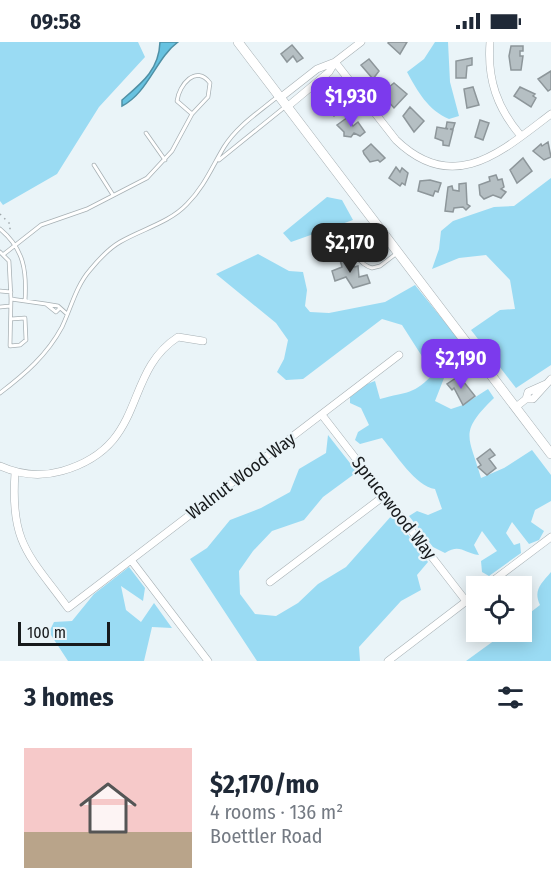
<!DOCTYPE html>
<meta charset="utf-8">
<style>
body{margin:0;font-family:"Fira Sans Condensed",sans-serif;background:#f6f6f7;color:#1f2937;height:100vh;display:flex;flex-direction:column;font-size:22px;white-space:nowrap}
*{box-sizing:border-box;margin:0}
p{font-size:20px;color:#747a83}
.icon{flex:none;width:33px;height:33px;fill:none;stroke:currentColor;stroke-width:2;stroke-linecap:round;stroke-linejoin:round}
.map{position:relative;height:619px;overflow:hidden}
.panel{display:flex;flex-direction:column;background:#fff;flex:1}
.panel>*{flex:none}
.buttons{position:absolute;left:466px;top:534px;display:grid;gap:12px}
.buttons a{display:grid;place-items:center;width:66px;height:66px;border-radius:0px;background:#fff;box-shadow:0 3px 15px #0003;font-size:30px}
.scale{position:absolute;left:18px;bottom:15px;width:92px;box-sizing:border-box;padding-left:6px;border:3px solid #171a1c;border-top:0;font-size:16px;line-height:21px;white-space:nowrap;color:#171a1c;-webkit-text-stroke:4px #eaf4f8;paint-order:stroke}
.price{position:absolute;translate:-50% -51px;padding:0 14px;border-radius:12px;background:#7c3aed;color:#fff;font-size:20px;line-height:39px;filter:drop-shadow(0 2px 3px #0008)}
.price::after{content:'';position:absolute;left:50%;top:36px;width:18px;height:14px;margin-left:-9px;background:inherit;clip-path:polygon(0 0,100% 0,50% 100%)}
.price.selected{background:#222;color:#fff}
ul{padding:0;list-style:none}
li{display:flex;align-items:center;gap:18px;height:150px;padding:0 24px}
li span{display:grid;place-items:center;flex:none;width:168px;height:120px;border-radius:0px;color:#555}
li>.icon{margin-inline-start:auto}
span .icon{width:72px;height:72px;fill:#fffc;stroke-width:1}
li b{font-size:26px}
h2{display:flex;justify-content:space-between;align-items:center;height:72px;padding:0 24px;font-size:26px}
.status{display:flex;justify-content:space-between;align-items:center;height:42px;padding:0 30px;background:#fff;direction:ltr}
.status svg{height:16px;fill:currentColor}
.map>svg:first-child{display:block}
</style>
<div class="status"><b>09:58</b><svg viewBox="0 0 49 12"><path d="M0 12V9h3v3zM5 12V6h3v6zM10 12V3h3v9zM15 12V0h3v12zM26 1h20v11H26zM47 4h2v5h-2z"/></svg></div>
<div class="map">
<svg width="551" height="619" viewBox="0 0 551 619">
<rect width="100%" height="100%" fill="#eaf4f8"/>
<path fill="#9adbf3" d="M0,0H138L145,15L99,65L57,132L3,163L0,159Z
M435,0H448L450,40L459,74L449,77C428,68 418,50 407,30L424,17Z
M551,136V323L516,346L471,288L500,268L515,267L510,238L486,213L459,216L432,227L439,207L441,189L453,179L494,165L514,164Z
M327,155L342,158L353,178L291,200L283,191Z
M258,212L289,229L303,230L307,248L305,264L310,270L329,271L385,260L415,243L477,320L452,335L446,331L435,359L451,367L463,363L488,347L494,356C458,391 469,394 481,436L504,426L532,408L551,433V459L535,468L531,480L544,489L539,498L529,502L512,480L506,491L514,503L520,501L521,511L489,534L482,530L481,519L497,509L482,489L474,503L479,513C464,511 460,501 445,511L433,505L409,474L417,469L428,473L442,467L435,447C416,445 395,411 382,396L360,402L355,398L358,390L369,383L361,366L350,361V355L367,342L375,339L380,357C408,349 413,354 435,330H444L425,319L402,283L382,277L303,337L286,338L277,330L284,317L288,298L276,281L216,232Z
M328,393L357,430L323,455L304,478L272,489L253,509L239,529L240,552L255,572L276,574L298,561L318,542L346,525L393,472L428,520L417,533L421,548L401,559L359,605L360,619H257L190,517L207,506L230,478L261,466L290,450L299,427L326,411Z
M129,525L145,546L143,559L121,544L126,568L141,580L154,561L172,586L152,585L144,619H68L49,590L54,580L72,579L94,552Z
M551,530V619H466L506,590H522V577L540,563C533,548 541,542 551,530Z"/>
<path fill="#67c2e0" stroke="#4f90a5" stroke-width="1.5" d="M160,0H178C156,16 148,51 122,64V58C142,41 159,28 160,0Z"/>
<path fill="#b5bfc3" stroke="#8d969a" stroke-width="1.5" d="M407,0L400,12L388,1L389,0Z
M292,3L303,16L297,20L293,14L287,20L281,12Z
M511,4H523V9H520V14H523L521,28H511L509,14Z
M472,16V23L467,24L466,36H456V19Z
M369,17L379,29L373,37L361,23Z
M551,29V47L548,49L538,37Z
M394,41L407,52L394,66L387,58L390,56L384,49Z
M473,45L479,63L467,66L464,47Z
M520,45L535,52L533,54L536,56L531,65L514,54Z
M334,50L346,64L334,74L324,59Z
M410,65L424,79L414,90L403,74Z
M348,75L353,84L358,80L365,90L360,94L354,91L351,95L344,94V90L337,83Z
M480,78L489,81L483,98L475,95Z
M447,80L455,81L453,87H450L453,88L449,104L443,103V99L435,96L437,85L448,87L446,86Z
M548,100L551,115L544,118L533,109L541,102L542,104Z
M371,102L385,116L380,120L378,118L370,120L364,112L363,109Z
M523,116L532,129L517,141L510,128Z
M396,125L400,130L402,126L408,131L405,143L402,141L400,144L389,136Z
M496,133L498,138L502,137L504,145L501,147L506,150L501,156L493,153L484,157L480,153L479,143L490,139L489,135Z
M430,138L441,141L438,150L435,149L433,154L418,149L420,139Z
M466,141L467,162L470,164L466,168L463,165L454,166L453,170L445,169L448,145L452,144L453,148L459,149V142Z
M351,215L354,225L358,224L359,235L367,233L370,241L353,246L346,235L335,239L332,229L342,225L340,218Z
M459,334L475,354L463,363L454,346L452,348L447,342Z
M490,407L495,413L489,417L496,426L487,433L478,425L481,423L477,417Z"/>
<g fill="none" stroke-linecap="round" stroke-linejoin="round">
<defs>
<path id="lane" d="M146,91L165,118
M219,118L286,64
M94,123L113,153
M374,181L353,196C351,209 359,222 372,226L380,224L397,211
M0,187C24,207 27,229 25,259
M0,210L9,219L11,257L46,262
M4,212L41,183L87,167L147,136L172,109L192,72L208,55L210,41C196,22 179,43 177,59L192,72
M0,249L11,250
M11,257L10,304L20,303L26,298L25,276L11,277
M0,265L10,264
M59,267L56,270L46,262L58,264L67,272
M0,351C25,332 47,313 62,285C71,266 76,244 90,228C99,217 108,207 120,200C142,187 169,181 187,162C204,145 212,125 224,105C237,84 259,70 277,55"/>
<path id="street" d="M490,0C487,37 497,66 521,94
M335,20L396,98C454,154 502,109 551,72
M280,56L317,27L335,20L361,0
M287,65L329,30L335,20
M526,357L528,350L546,342
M516,365L526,357H533L551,337
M322,373L466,559
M0,424C20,433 41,435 62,429C149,404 121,332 178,295L203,299
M15,431C10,501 29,513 68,566L399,313
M131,518L208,619
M270,540L384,454
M486,544L551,495
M388,619L477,551"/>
<path id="secondary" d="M238,0L551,412"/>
</defs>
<use href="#lane" stroke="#a7b0b4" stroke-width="4.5"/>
<use href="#street" stroke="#a7b0b4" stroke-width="8"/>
<use href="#secondary" stroke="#a7b0b4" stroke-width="10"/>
<path stroke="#9fa7aa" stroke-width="1.5" stroke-dasharray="1.5 4.5" stroke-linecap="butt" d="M0,172L10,182V191"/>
<use href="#lane" stroke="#fff" stroke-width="3"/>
<use href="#street" stroke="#fff" stroke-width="7"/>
<use href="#secondary" stroke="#fff" stroke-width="9"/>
</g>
<g text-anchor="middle" stroke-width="4.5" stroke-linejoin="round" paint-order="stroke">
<g font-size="18" fill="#171a1c" stroke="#eaf4f8">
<text transform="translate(241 434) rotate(-37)" y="6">Walnut Wood Way</text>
<text transform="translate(394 466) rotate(52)" y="6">Sprucewood Way</text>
</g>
</g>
</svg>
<div class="buttons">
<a><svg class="icon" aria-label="locate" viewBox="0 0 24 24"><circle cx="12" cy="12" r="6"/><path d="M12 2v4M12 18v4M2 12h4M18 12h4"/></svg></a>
</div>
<div class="scale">100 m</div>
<b class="price" style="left:351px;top:86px">$1,930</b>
<b class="price selected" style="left:350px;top:232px">$2,170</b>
<b class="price" style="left:461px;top:348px">$2,190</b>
</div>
<section class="panel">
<h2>3 homes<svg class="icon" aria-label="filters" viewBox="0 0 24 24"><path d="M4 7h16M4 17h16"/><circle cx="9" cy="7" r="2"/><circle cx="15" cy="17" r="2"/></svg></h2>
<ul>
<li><span style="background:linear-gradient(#f6c9c9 70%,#b9a48a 0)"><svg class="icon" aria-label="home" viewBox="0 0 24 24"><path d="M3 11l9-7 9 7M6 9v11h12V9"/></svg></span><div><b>$2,170/mo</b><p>4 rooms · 136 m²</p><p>Boettler Road</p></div></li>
</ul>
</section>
